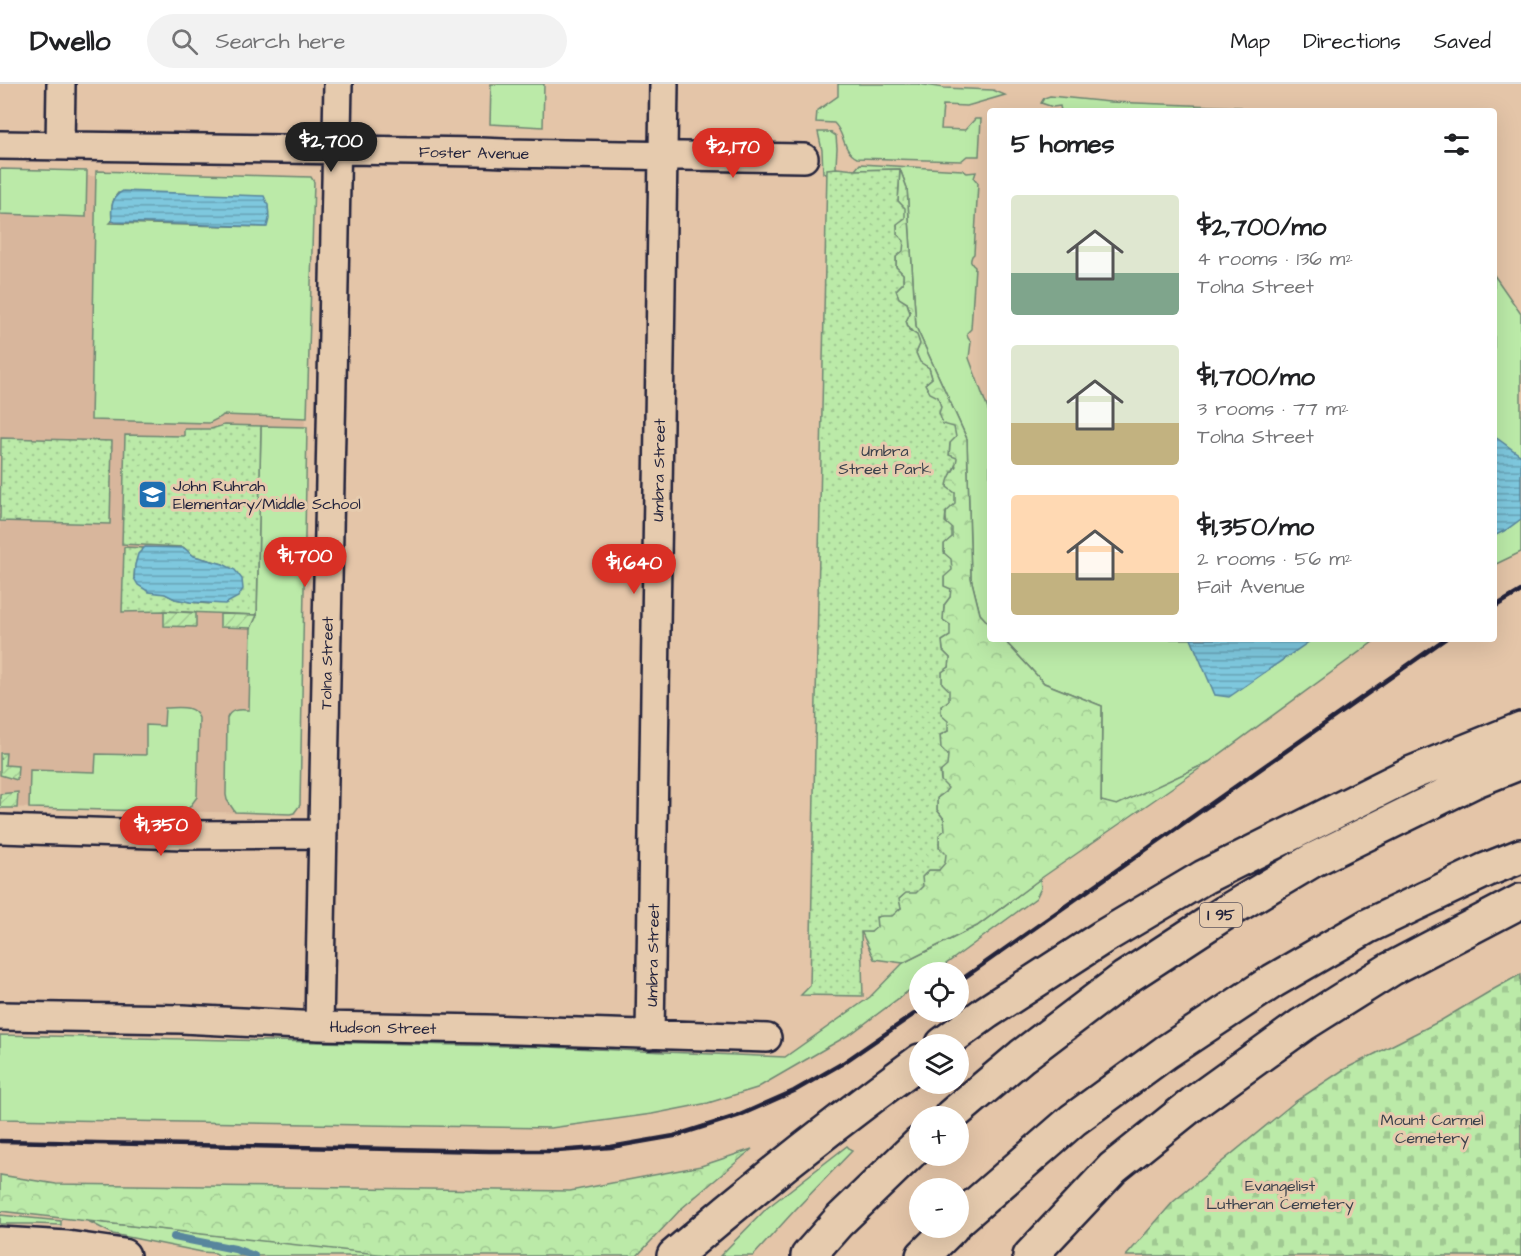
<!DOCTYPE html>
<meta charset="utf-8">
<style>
body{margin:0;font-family:"Architects Daughter",sans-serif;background:#f2f2f2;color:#202124;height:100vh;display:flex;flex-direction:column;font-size:22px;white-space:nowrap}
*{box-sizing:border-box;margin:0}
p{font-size:20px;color:#757577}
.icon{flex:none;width:33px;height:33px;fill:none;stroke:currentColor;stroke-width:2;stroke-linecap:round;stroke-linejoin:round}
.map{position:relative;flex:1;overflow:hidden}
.sheet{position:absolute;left:987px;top:24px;width:510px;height:534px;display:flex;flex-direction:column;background:#fff;border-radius:6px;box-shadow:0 6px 24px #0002}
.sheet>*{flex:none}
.tools{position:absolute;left:909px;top:878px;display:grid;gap:12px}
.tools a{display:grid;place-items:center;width:60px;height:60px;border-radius:50%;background:#fff;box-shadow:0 6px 24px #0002;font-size:30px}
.price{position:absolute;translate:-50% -51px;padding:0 14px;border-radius:21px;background:#d93025;color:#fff;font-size:20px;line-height:39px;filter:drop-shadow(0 2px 3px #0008)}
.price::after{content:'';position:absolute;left:50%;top:36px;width:18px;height:14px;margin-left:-9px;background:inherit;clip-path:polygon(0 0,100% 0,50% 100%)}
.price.on{background:#222;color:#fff}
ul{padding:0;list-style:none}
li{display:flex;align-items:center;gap:18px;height:150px;padding:0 24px}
li span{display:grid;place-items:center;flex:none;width:168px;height:120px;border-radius:6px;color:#555}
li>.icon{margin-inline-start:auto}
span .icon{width:72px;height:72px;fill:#fffc;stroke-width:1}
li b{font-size:26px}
h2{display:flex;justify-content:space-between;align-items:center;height:72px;padding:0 24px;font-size:26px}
header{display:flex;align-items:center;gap:36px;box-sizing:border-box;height:84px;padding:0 30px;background:#fff;border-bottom:2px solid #e0e0e0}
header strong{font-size:28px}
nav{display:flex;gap:33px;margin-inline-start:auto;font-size:21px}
.search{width:420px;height:54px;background:#f2f2f2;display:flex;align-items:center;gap:15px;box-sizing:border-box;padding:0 21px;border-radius:33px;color:#757577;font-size:22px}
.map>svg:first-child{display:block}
</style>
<header>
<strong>Dwello</strong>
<div class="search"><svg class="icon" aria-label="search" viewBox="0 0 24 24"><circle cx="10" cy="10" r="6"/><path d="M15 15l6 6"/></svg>Search here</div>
<nav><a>Map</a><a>Directions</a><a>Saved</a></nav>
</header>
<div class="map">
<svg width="1521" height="1172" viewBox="0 0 1521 1172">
<defs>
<pattern id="forest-crowns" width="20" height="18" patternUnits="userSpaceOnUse" patternTransform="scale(1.5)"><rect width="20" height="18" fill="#bbeaa8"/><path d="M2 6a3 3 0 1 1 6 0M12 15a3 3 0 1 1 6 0" fill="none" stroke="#a0c892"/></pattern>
<pattern id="cemetery-stones" width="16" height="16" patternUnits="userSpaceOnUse" patternTransform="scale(1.5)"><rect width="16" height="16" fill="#bbeaa8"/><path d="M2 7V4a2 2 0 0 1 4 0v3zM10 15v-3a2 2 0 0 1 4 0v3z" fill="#a0c892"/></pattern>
<pattern id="park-dots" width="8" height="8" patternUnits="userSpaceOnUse" patternTransform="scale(1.5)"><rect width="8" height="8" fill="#bbeaa8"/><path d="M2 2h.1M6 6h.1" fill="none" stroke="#a0c892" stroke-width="1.8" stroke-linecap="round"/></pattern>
<pattern id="garden-furrows" width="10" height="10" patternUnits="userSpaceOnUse" patternTransform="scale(1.5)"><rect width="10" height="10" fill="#bbeaa8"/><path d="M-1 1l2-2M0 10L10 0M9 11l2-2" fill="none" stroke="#a0c892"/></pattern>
<pattern id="water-rules" width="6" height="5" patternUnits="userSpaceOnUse" patternTransform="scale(1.5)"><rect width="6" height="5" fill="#7ec8de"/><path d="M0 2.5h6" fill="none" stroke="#67a2b5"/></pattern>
</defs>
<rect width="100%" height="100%" fill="#e4c5a8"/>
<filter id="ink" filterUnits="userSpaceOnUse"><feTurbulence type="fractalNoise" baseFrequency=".0167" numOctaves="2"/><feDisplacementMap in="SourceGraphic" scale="12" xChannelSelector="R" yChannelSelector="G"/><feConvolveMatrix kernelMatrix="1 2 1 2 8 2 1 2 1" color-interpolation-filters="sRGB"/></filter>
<g filter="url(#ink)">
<path fill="#d8b69c" d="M0,90L310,97L296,730L0,723Z"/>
<path fill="#bbeaa8" stroke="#6e8672" stroke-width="1.5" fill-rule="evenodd" d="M491,0H544L543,43L490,40Z
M838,0H918L944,4L993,6L1005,11L967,22L943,21L941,45L965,46L975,35H981L979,72H967L961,77L857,74C842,67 845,49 834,39L816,38L817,27L838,12Z
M1050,12L1110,18L1241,23V27H1061L1060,22L1053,23L1041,19L1044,14Z
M818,48H830L836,52L837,64L836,82L837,92L827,91L823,89L822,66Z
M860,80L962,86L967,89L976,88L974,94L978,99L974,170L972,172C970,177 970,179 975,183L971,245L967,249L968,254L971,258L969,274L990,331V541L980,530L971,494L967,355L916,243L907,104L900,85L855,86Z
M0,85L87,87L86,133L0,130Z
M96,87L311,93L314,98L307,334L223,331L221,333L209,339L91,336ZM118,109L265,116C270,124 269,134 266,143L110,139L112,137C111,126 111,117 118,109Z
M1494,191L1521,230V468L1494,481Z
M261,342L307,343L300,721L294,729L290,730L235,728L227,716L226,711L227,634C231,624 240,626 249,626L251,544L257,531Z
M1003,555H1377L1209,678L1117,722L1101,717L1102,622L1044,599Z
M165,624C178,624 193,620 199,634L197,713L186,728L29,724L30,686L95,688L96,670L146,671V641L164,642Z
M1040,795L1041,804L1036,814L935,888H920L919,899L852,949L757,1004L708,1019L652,1030L551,1044L0,1035V951L548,963L785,973L870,913L903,879L977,842Z
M847,1062L852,1067L795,1126L753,1172H720L767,1124Z
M0,1131L61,1137V1141L33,1140H0Z
M88,1137L387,1170L395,1172H220L215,1169L202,1168L113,1150Z"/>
<path fill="url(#forest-crowns)" stroke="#6e8672" stroke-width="1.5" d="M900,85L907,104L916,243L967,355L971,494L980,530L990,541V555H1003L1044,599L1102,622L1101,717L1117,721L1209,678L1040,795L977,842L903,879L874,875L861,847L871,848L875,834L901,824L898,816L929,786H939V751L944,735L937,726V714L945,708L941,697L940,651L948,647L941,631L942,587L949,583L950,574L943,567L942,557L950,541L943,536L944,521L950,513L944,502V459L952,453C942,430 945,430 955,409L947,404V396L956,382L949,371L950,359L925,300L932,294L929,284L920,279L916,269C925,249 911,254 906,237L910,229L907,219L899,215L896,206L903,199V190L896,183L897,140L904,124L898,117Z
M752,1065L682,1124L637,1172H395L0,1127V1091L56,1100L570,1107L701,1082Z"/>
<path fill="url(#cemetery-stones)" stroke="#6e8672" stroke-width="1.5" d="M1521,890V1172H1126L1173,1118L1296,1017L1343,986L1440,937L1494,905Z"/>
<path fill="url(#park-dots)" stroke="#6e8672" stroke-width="1.5" d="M837,84L855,86L900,85L898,117L905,124V134L897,140V150L904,157L903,167L896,173V183L903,190V199L896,206L899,214L907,219L910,229L906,237L909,246L917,251L920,260L916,269L920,278L929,284L932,294L925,300L930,309L938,313L941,323L939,329L943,340L954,343L956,353L950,359L949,371L957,374C956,386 947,392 947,403L955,409V420L946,428L945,438L952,444V453L944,460V469L951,475L952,486L944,493V502L951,505L950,513L944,521L943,536L950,541V552L942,557L943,567L950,574L949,583L942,588V599L949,606V616L941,622V631L948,637V647L940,651L941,664L948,671L947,682L940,688L941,697L948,704L945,708L937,714V726L944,735L945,746L939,751V763L946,770L945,779L939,786H929L922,793L923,802L916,809H906L899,815L901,824L892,832H882L876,833L877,843L871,848H861L863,912L801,911L810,902L827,85Z
M224,341L261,342L257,531L164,527L122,528L124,463L144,464C135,473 135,482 134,493L175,515L190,518L209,520L223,480L194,472L183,463L122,460L125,351L184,352V345H211Z
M1,354L112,357L110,440L0,437Z"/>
<path fill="url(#garden-furrows)" stroke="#6e8672" stroke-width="1.5" d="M164,527L196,529V543L164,542Z
M220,530L257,531L251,544L220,543Z
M0,669H6L5,681L18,682L17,696L0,691Z
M18,708L17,724H0V710Z"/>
<path fill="url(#water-rules)" stroke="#59869d" stroke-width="1.5" d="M123,107L264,112L268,121L269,135L267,143L115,138L112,137C111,124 111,113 123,107Z
M1494,352L1521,372V435L1506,446L1494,452Z
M145,463L184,464L194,472L223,480L235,486L242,495L243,505L238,513L225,520L190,518L175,515L165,510L149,508L138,501L134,494L135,481L138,470Z
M1191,555H1313L1229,613L1215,611Z"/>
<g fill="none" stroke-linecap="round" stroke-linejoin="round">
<path stroke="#59869d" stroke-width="8" d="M174,1153L235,1165L254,1172"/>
<defs>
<path id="minor" d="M0,61L480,68L505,69L804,74
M60,62L61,0
M0,745L183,751L322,750
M0,932L182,935L319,942L487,945L767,954
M319,942L338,0
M650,951L664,0"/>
<path id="highway" d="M943,960L987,928L1103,853L1204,793L1412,689L1521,645
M951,1032L1022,972L1125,894L1226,828L1313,776L1476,696L1521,678
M958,1136L1073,1036L1166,968L1273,897L1368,842L1486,786L1521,772
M0,1160L67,1164L123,1172
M674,1172C753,1104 835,1039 920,977
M808,1172L838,1138L920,1059
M923,1172L952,1143
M1030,1172L1113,1084L1194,1019L1302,941L1391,885L1521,817"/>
</defs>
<use href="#minor" stroke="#22223b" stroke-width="32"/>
<use href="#highway" stroke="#22223b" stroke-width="38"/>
<use href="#minor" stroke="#e6cbae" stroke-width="27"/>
<use href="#highway" stroke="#e6cbae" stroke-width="33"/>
<path stroke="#22223b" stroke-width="4.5" d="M1494,523L1521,507
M958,898L1445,555
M0,1057L489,1067H557L611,1063L674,1052L740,1031L794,1007L843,979L920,926"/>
</g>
</g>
<defs>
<symbol id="school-square" viewBox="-11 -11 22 22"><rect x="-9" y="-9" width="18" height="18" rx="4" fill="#1f6fb2" stroke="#e6cbae"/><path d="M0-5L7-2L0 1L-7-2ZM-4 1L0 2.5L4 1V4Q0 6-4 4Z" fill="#fff"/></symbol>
</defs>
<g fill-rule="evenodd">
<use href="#school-square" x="136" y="394" width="33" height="33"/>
</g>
<g text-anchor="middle" stroke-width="6" stroke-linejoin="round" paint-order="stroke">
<rect fill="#e6cbae" stroke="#5d555e" stroke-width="1.5" x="1200" y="819" width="42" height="24" rx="4.5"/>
<g font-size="15" font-weight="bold" fill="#22223b">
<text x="1221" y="836">I 95</text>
</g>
<g font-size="16" fill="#22223b" stroke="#e6cbae">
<text transform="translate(474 68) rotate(1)" y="6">Foster Avenue</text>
<text transform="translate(658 386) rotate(-89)" y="6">Umbra Street</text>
<text transform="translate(326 579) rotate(-89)" y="6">Tolna Street</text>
<text transform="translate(652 871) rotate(-89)" y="6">Umbra Street</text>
<text transform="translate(383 943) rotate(1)" y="6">Hudson Street</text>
</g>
<g font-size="16" fill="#39404b" stroke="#e6cbae">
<text x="885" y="372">Umbra<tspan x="885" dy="18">Street Park</tspan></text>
<text x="1432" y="1041">Mount Carmel<tspan x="1432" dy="18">Cemetery</tspan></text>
<text x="1280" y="1107">Evangelist<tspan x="1280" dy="18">Lutheran Cemetery</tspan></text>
</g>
<g font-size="16" fill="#22223b" stroke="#e6cbae" text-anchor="start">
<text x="173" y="407">John Ruhrah<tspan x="173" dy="18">Elementary/Middle School</tspan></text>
</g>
</g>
</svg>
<div class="tools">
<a><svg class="icon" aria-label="locate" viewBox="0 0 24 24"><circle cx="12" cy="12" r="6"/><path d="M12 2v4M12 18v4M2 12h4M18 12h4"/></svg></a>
<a><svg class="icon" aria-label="layers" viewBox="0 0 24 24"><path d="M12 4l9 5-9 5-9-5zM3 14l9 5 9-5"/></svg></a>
<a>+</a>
<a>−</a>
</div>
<b class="price on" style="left:331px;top:89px">$2,700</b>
<b class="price" style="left:733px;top:95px">$2,170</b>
<b class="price" style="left:305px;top:504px">$1,700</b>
<b class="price" style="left:634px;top:511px">$1,640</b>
<b class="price" style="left:161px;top:773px">$1,350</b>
<section class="sheet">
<h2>5 homes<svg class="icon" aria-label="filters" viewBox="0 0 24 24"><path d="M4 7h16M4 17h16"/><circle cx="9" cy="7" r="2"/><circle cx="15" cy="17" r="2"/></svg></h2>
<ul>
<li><span style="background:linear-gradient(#dfe7d0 65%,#7fa58c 0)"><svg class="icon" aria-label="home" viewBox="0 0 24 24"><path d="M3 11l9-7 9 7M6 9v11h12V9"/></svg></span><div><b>$2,700/mo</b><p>4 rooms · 136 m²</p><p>Tolna Street</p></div></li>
<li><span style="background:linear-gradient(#dfe7d0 65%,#c2b280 0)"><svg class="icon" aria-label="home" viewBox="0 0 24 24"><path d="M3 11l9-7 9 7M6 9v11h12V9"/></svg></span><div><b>$1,700/mo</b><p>3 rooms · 77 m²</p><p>Tolna Street</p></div></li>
<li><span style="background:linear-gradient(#ffd9b3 65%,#c2b280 0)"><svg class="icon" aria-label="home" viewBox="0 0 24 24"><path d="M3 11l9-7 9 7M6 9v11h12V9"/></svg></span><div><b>$1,350/mo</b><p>2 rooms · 56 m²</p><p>Fait Avenue</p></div></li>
</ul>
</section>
</div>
